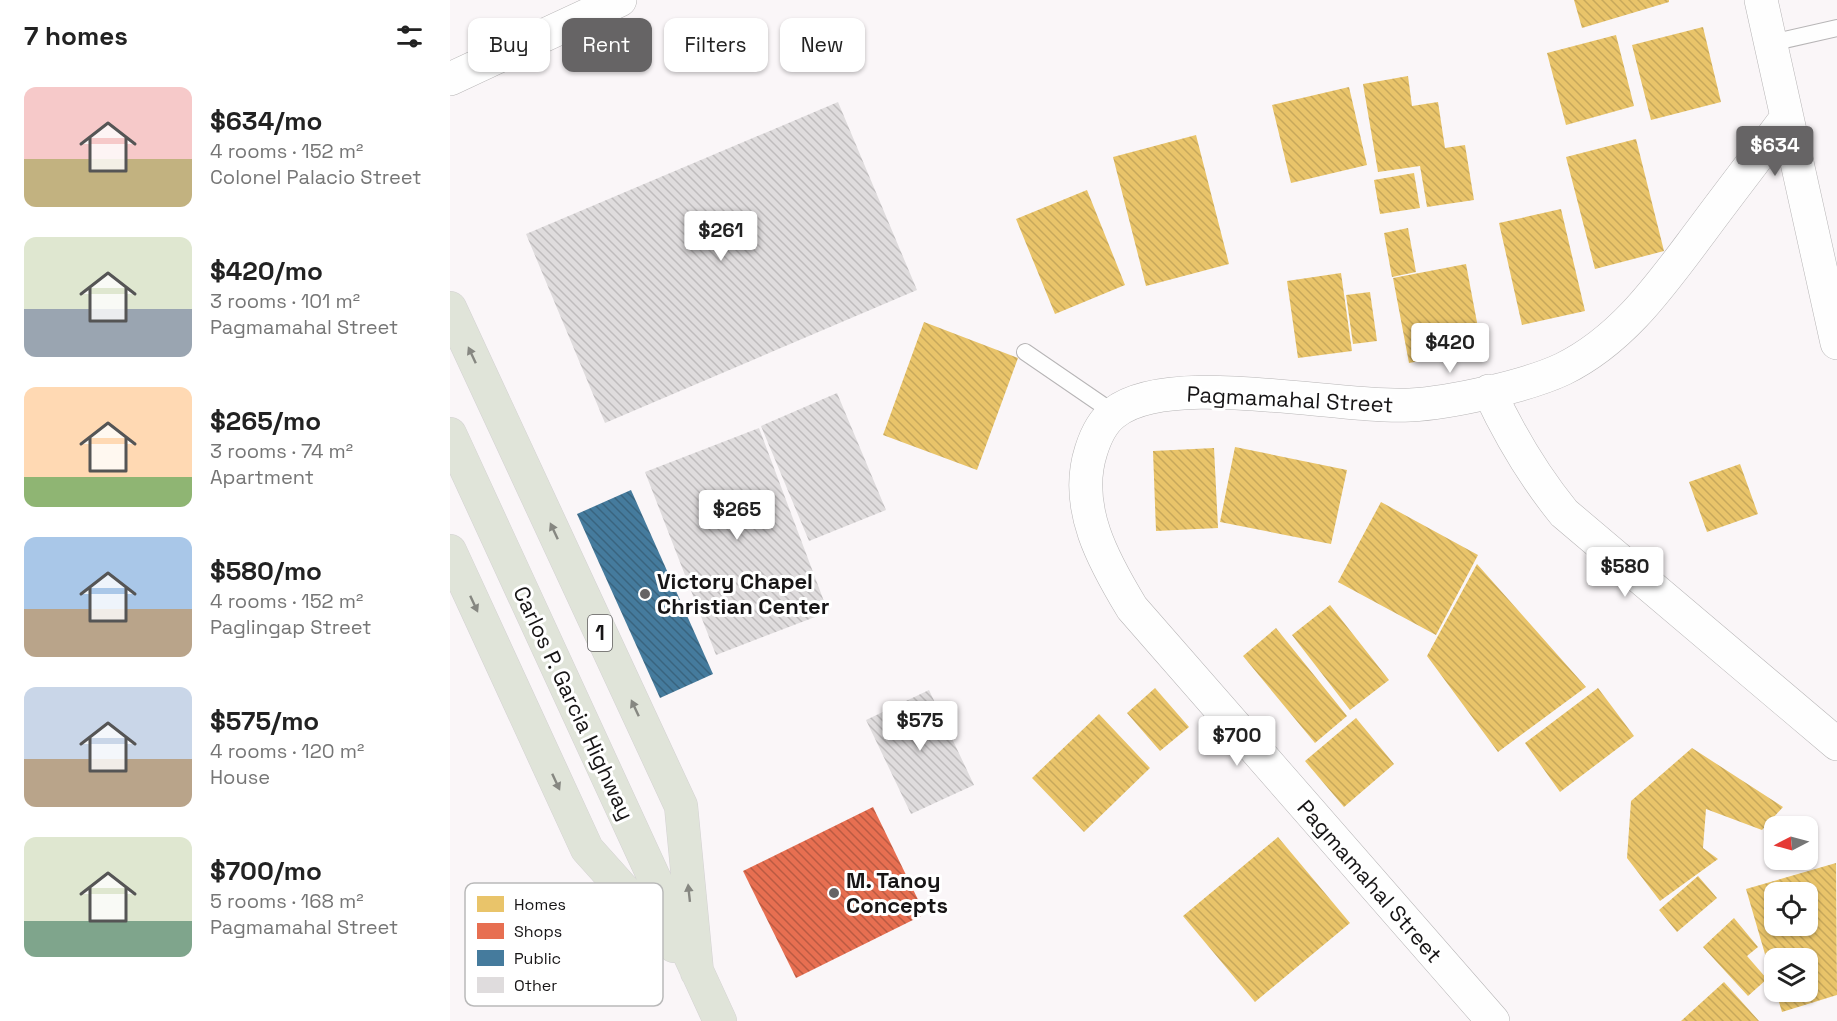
<!DOCTYPE html>
<meta charset="utf-8">
<style>
body{margin:0;font-family:"Space Grotesk",sans-serif;background:#f2f2f2;color:#222;height:100vh;display:flex;flex-direction:column;font-size:22px;white-space:nowrap}
*{box-sizing:border-box;margin:0}
p{font-size:20px;color:#767676}
.icon{flex:none;width:33px;height:33px;fill:none;stroke:currentColor;stroke-width:2;stroke-linecap:round;stroke-linejoin:round}
.map{position:relative;flex:1;overflow:hidden}
.sheet{display:flex;flex-direction:column;background:#fff;width:450px}
.sheet>*{flex:none}
.guide{position:absolute;left:18px;top:18px;width:570px;height:54px;display:flex;gap:12px}
.needle{width:39px;rotate:264deg}
.buttons{position:absolute;left:1314px;top:816px;display:grid;gap:12px}
.buttons a{display:grid;place-items:center;width:54px;height:54px;border-radius:12px;background:#fff;box-shadow:0 2px 4px #0004;font-size:30px}
.price{position:absolute;translate:-50% -51px;padding:0 14px;border-radius:6px;background:#fff;color:#222;font-size:20px;line-height:39px;filter:drop-shadow(0 2px 3px #0008)}
.price::after{content:'';position:absolute;left:50%;top:36px;width:18px;height:14px;margin-left:-9px;background:inherit;clip-path:polygon(0 0,100% 0,50% 100%)}
.price.current{background:#666465;color:#fff}
ul{padding:0;list-style:none}
li{display:flex;align-items:center;gap:18px;height:150px;padding:0 24px}
li span{display:grid;place-items:center;flex:none;width:168px;height:120px;border-radius:12px;color:#555}
li>.icon{margin-inline-start:auto}
span .icon{width:72px;height:72px;fill:#fffc;stroke-width:1}
li b{font-size:26px}
h2{display:flex;justify-content:space-between;align-items:center;height:72px;padding:0 24px;font-size:26px}
.pill{padding:0 21px;border-radius:12px;background:#fff;box-shadow:0 2px 4px #0004;font-size:21px;line-height:54px}
.pill.current{background:#666465;color:#fff}
main{display:flex;flex:1;min-height:0}
.map>svg:first-child{display:block}
</style>
<main>
<section class="sheet">
<h2>7 homes<svg class="icon" aria-label="filters" viewBox="0 0 24 24"><path d="M4 7h16M4 17h16"/><circle cx="9" cy="7" r="2"/><circle cx="15" cy="17" r="2"/></svg></h2>
<ul>
<li><span style="background:linear-gradient(#f6c9c9 60%,#c2b280 0)"><svg class="icon" aria-label="home" viewBox="0 0 24 24"><path d="M3 11l9-7 9 7M6 9v11h12V9"/></svg></span><div><b>$634/mo</b><p>4 rooms · 152 m²</p><p>Colonel Palacio Street</p></div></li>
<li><span style="background:linear-gradient(#dfe7d0 60%,#9aa5b1 0)"><svg class="icon" aria-label="home" viewBox="0 0 24 24"><path d="M3 11l9-7 9 7M6 9v11h12V9"/></svg></span><div><b>$420/mo</b><p>3 rooms · 101 m²</p><p>Pagmamahal Street</p></div></li>
<li><span style="background:linear-gradient(#ffd9b3 75%,#8fb573 0)"><svg class="icon" aria-label="home" viewBox="0 0 24 24"><path d="M3 11l9-7 9 7M6 9v11h12V9"/></svg></span><div><b>$265/mo</b><p>3 rooms · 74 m²</p><p>Apartment</p></div></li>
<li><span style="background:linear-gradient(#a9c7e8 60%,#b9a48a 0)"><svg class="icon" aria-label="home" viewBox="0 0 24 24"><path d="M3 11l9-7 9 7M6 9v11h12V9"/></svg></span><div><b>$580/mo</b><p>4 rooms · 152 m²</p><p>Paglingap Street</p></div></li>
<li><span style="background:linear-gradient(#c9d6e8 60%,#b9a48a 0)"><svg class="icon" aria-label="home" viewBox="0 0 24 24"><path d="M3 11l9-7 9 7M6 9v11h12V9"/></svg></span><div><b>$575/mo</b><p>4 rooms · 120 m²</p><p>House</p></div></li>
<li><span style="background:linear-gradient(#dfe7d0 70%,#7fa58c 0)"><svg class="icon" aria-label="home" viewBox="0 0 24 24"><path d="M3 11l9-7 9 7M6 9v11h12V9"/></svg></span><div><b>$700/mo</b><p>5 rooms · 168 m²</p><p>Pagmamahal Street</p></div></li>
</ul>
</section>
<div class="map">
<svg width="1387" height="1021" viewBox="0 0 1387 1021">
<defs>
<pattern id="homes-back-hatch" width="6" height="6" patternUnits="userSpaceOnUse" patternTransform="scale(1.5)"><rect width="6" height="6" fill="#e9c46a"/><path d="M-1 5l2 2M0 0l6 6M5-1l2 2" fill="none" stroke="#c7a85b"/></pattern>
<pattern id="shops-back-hatch" width="6" height="6" patternUnits="userSpaceOnUse" patternTransform="scale(1.5)"><rect width="6" height="6" fill="#e76f51"/><path d="M-1 5l2 2M0 0l6 6M5-1l2 2" fill="none" stroke="#ba5a42"/></pattern>
<pattern id="public-back-hatch" width="6" height="6" patternUnits="userSpaceOnUse" patternTransform="scale(1.5)"><rect width="6" height="6" fill="#457b9d"/><path d="M-1 5l2 2M0 0l6 6M5-1l2 2" fill="none" stroke="#39647f"/></pattern>
<pattern id="building-back-hatch" width="6" height="6" patternUnits="userSpaceOnUse" patternTransform="scale(1.5)"><rect width="6" height="6" fill="#dfdcdd"/><path d="M-1 5l2 2M0 0l6 6M5-1l2 2" fill="none" stroke="#bfbcbd"/></pattern>
</defs>
<rect width="100%" height="100%" fill="#faf6f8"/>
<path fill="url(#homes-back-hatch)" fill-rule="evenodd" d="M1124,0H1219V2L1132,28Z
M1253,27L1271,102L1201,120L1182,45Z
M1166,35L1184,106L1116,125L1097,53Z
M958,76L962,106L988,102L995,148L1015,145L1024,200L977,207L970,166L928,172L913,84Z
M899,87L917,165L841,183L822,105Z
M746,135L779,264L696,286L663,157Z
M1186,139L1214,251L1145,269L1116,157Z
M964,173L970,208L930,214L924,180Z
M637,190L675,285L605,314L566,219Z
M1111,209L1135,311L1072,325L1049,223Z
M958,228L966,272L942,277L934,233Z
M1016,264L1032,349L959,363L943,278Z
M891,273L902,351L848,358L837,281Z
M920,292L927,341L903,344L896,295Z
M474,322L568,358L527,470L433,435Z
M785,447L897,470L881,544L770,522Z
M764,448L768,528L706,531L703,451Z
M1290,464L1308,514L1257,532L1239,482Z
M931,502L1028,555L986,635L888,582Z
M1027,564L1136,687L1048,752L977,656Z
M880,605L939,680L900,710L842,635Z
M826,628L897,716L865,743L793,656Z
M705,688L739,727L710,751L677,713Z
M1148,688L1184,736L1110,792L1075,743Z
M649,714L700,768L634,832L582,778Z
M906,718L944,764L894,807L855,761Z
M1242,748L1333,807L1312,830L1256,809L1253,848L1268,859L1210,901L1177,858L1181,801Z
M828,837L900,923L805,1002L733,916Z
M1386,863L1387,995L1332,1012L1326,992H1358V958H1324V985L1296,889ZM1324,892H1358V926H1324Z
M1248,876L1267,898L1227,932L1209,910Z
M1284,918L1308,947L1297,956L1317,979L1298,996L1253,947Z
M1274,982L1309,1021H1231Z"/>
<path fill="url(#shops-back-hatch)" d="M423,807L475,914L346,978L293,871Z"/>
<path fill="url(#public-back-hatch)" d="M181,490L263,674L210,698L127,514Z"/>
<path fill="url(#building-back-hatch)" d="M388,102L467,290L155,423L76,234Z
M387,393L436,510L359,541L311,426Z
M309,428L378,612L266,655L195,472Z
M479,690L524,785L461,814L416,720Z"/>
<g fill="none" stroke-linecap="round" stroke-linejoin="round">
<defs>
<path id="service" d="M1321,43L1387,28
M575,352L664,413"/>
<path id="minor" d="M1311,0L1387,343
M0,79L170,0
M1039,391C1060,436 1083,475 1114,513L1387,744
M1043,1021L682,608C654,562 623,507 641,451C645,438 652,422 664,413C719,369 887,409 960,405C1000,403 1077,386 1113,369C1174,339 1212,283 1252,230C1280,192 1309,155 1337,117"/>
<path id="trunk" d="M0,308L231,806L247,972
M0,434L270,1021
M0,551L137,849L224,946"/>
</defs>
<use href="#service" stroke="#b7b5b6" stroke-width="18"/>
<use href="#minor" stroke="#b7b5b6" stroke-width="34"/>
<use href="#trunk" stroke="#d4d2d3" stroke-width="34"/>
<use href="#service" stroke="#fefefe" stroke-width="16"/>
<use href="#minor" stroke="#fefefe" stroke-width="33"/>
<use href="#trunk" stroke="#e0e4d9" stroke-width="33"/>
</g>
<defs><path id="oneway-solid" d="M-6-.8H1V-3.2L6.5 0L1 3.2V.8H-6Z" transform="scale(1.5)"/></defs>
<g fill="#868781">
<use href="#oneway-solid" transform="translate(22 355) rotate(-115)"/>
<use href="#oneway-solid" transform="translate(104 531) rotate(-115)"/>
<use href="#oneway-solid" transform="translate(24 604) rotate(65)"/>
<use href="#oneway-solid" transform="translate(185 708) rotate(-115)"/>
<use href="#oneway-solid" transform="translate(106 782) rotate(65)"/>
<use href="#oneway-solid" transform="translate(239 893) rotate(-96)"/>
</g>
<g fill="#666465" stroke="#fff" stroke-width="2">
<circle cx="195" cy="594" r="6"/>
<circle cx="384" cy="893" r="6"/>
</g>
<g text-anchor="middle" stroke-width="6" stroke-linejoin="round" paint-order="stroke">
<rect fill="#fff" stroke="#5d5b5c" stroke-width="1.5" x="138" y="615" width="24" height="36" rx="4.5"/>
<g font-size="21" font-weight="bold" fill="#171516">
<text x="150" y="640">1</text>
</g>
<g font-size="22" fill="#171516" stroke="#fff">
<text transform="translate(840 399) rotate(3)" y="8">Pagmamahal Street</text>
<text transform="translate(124 703) rotate(65)" y="8">Carlos P. Garcia Highway</text>
<text transform="translate(920 881) rotate(49)" y="8">Pagmamahal Street</text>
</g>
<g font-size="22" font-weight="bold" fill="#171516" stroke="#fff" text-anchor="start">
<text x="207" y="589">Victory Chapel<tspan x="207" dy="25">Christian Center</tspan></text>
<text x="396" y="888">M. Tanoy<tspan x="396" dy="25">Concepts</tspan></text>
</g>
</g>
<rect x="15" y="883" width="198" height="123" rx="9" fill="#fff" stroke="#b9b9b9" stroke-width="1.5"/>
<rect x="27" y="896" width="27" height="16" fill="#e9c46a"/>
<rect x="27" y="923" width="27" height="16" fill="#e76f51"/>
<rect x="27" y="950" width="27" height="16" fill="#457b9d"/>
<rect x="27" y="977" width="27" height="16" fill="#dfdcdd"/>
<g font-size="16" fill="#171516">
<text x="64" y="910">Homes</text>
<text x="64" y="937">Shops</text>
<text x="64" y="964">Public</text>
<text x="64" y="991">Other</text>
</g>
</svg>
<div class="buttons">
<a><svg class="needle" viewBox="-14 -14 28 28"><path d="M0-13l5 13h-10z" fill="#e53935"/><path d="M0 13l5-13h-10z" fill="#767676"/></svg></a>
<a><svg class="icon" aria-label="locate" viewBox="0 0 24 24"><circle cx="12" cy="12" r="6"/><path d="M12 2v4M12 18v4M2 12h4M18 12h4"/></svg></a>
<a><svg class="icon" aria-label="layers" viewBox="0 0 24 24"><path d="M12 4l9 5-9 5-9-5zM3 14l9 5 9-5"/></svg></a>
</div>
<b class="price current" style="left:1325px;top:177px">$634</b>
<b class="price" style="left:271px;top:262px">$261</b>
<b class="price" style="left:1000px;top:374px">$420</b>
<b class="price" style="left:287px;top:541px">$265</b>
<b class="price" style="left:1175px;top:598px">$580</b>
<b class="price" style="left:470px;top:752px">$575</b>
<b class="price" style="left:787px;top:767px">$700</b>
<div class="guide">
<a class="pill">Buy</a>
<a class="pill current">Rent</a>
<a class="pill">Filters</a>
<a class="pill">New</a>
</div>
</div>
</main>
